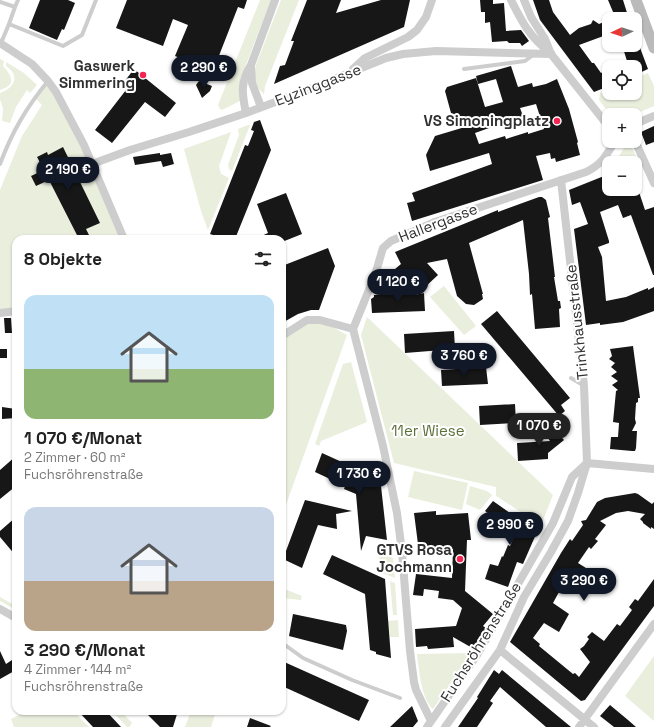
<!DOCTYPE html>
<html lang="de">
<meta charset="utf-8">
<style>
body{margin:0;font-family:"Space Grotesk",sans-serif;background:#f2f2f2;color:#222;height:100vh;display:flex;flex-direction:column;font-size:15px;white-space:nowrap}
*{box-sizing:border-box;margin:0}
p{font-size:13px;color:#767676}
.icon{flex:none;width:22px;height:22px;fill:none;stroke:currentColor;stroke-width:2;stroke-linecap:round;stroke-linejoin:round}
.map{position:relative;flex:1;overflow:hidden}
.details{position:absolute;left:12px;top:235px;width:274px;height:480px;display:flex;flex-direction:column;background:#fff;border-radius:12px;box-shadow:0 1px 3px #0004}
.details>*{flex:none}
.needle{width:26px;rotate:266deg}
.tools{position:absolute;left:602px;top:12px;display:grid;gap:8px}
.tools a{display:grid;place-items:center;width:40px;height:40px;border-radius:8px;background:#fff;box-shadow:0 1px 3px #0004;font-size:20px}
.price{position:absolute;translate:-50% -34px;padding:0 9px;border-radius:14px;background:#111827;color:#fff;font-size:13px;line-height:26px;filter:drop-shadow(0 1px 2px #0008)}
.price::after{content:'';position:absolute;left:50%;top:24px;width:12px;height:9px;margin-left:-6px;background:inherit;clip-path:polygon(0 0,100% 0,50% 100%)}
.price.selected{background:#222;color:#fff}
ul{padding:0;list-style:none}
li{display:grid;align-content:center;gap:8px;height:212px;padding:0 12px}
li span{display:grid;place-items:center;height:124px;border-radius:12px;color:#555}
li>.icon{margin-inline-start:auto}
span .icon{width:72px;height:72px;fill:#fffc;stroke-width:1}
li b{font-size:17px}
h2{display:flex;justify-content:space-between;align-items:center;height:48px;padding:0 12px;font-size:17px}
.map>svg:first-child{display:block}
</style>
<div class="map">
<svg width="654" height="727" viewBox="0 0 654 727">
<rect width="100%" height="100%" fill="#fff"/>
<path fill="#e9eedd" d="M260,0H271L240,80V101L222,110L220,109L218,105Z
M281,0H299L265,86L264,94C254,86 254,77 256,65Z
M0,59L4,61L3,66C12,76 17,85 0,90Z
M6,62L24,73L37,85L30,93L27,90L16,107L10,123L2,121L3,109L1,101H0V93C14,88 21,76 6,66Z
M648,73L654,86V106L633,115H611L599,100L600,93L609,90V93H635V78Z
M48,81L56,92L124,239H16V311L0,313V190L22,136L42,105L34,97Z
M250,125L232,171L229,169L228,165L239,135L238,129L248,125Z
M231,132L219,166L221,174L229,178L208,230L201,211L184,149Z
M630,142L637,159L636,161L632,163H615L625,146Z
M444,286L476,326L464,335L430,297Z
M367,317L553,495L541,525L496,496V487L394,463L361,335Z
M307,320L329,325L347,335L282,516V336Z
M351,362L367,422L321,441L319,446L315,444L343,364Z
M414,471L468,483L462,510L408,497Z
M470,486L487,491L492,495L480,510L466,504Z
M379,552L393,558L395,578L380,572Z
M390,581L395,583L397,615H393Z
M282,588L302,596L301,600L282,598Z
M0,597L16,606V610L0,601Z
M398,620L399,637H390L388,621Z
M472,653L433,709C421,699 419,668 417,654Z
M654,656V721L625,696Z
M27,711H73L89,727H14L11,719Z
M112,711H121L132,723L129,727H127Z
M191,711H216L211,727H185Z"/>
<path fill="#171717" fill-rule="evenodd" d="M40,0H68L75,3L64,30L62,29L57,40L29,28Z
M127,0H247L244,9L238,7L213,71L175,56L188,25L173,19L163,46L116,28Z
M307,0H341L336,13L381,0H410L404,27L274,84L280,66L285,65L294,41H291Z
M480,0H493V4L504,3L506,31L521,30L529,41L522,46L520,43H509L507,41L492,42L490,22L485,23V12H481Z
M533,0H549L553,12L570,35L579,28L591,24L593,20L599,24L609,20V34L579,45L592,63H594L601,73L609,69V86L594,92L540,20Z
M608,0H623L629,19H616Z
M622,45H639L648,69L635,75V67H613L627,61Z
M511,66L518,87L532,83L533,87L546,84L557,79L569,109L578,142L577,143L580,155L556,162L555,158L551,159L550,153L536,156L543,180L412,221L407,203L415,201L412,193L492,164L489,153L430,171L426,155L435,136L465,127L451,113L445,91L447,87L476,78L485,107L503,102L496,79L478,84L476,76ZM536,104L544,129L528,134V132L506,139L505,136L479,144L475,133L523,116L520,108Z
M134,69L176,103L165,117L145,102L112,143L95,130L126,90L121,86Z
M199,81L212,86L210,91L202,98L196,85Z
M260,120L271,150L235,239H211L213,235L210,234L245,145L248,146L254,131L251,130L254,122Z
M654,126V142L646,145L641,132Z
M63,147L100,223L86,229L91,239H79L49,180L36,186L31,176L44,170L37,157L47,152L48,155Z
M160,153V155L171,153L174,164L163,167L161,161L135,165L133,157Z
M609,174V189H638L645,210L654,207V275H653L631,215L623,218L618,205L600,212L609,241V243L598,247L602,257L606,301L626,297L648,288V290L654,287V311L623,322L600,325V323L586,325L574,229L588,224L580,202L572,205L569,190Z
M286,193L302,234L282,242V239H255L268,233L257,204Z
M539,197H542L546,200L550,217L548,218L555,277H554L558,301H560L561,308L559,309L560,327L535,329L532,294L530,295L529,274L523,220L469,243L483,294H482L483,299L474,305L466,304L457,296L447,259L427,263L438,275L424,288L413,275L399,286L389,274L401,264L395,252L498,210V212Z
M328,248L335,266L319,310H311L298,314L282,323V266Z
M419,292L415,295L424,293L425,311L372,313L371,299L374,297V295Z
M497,311L570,398L561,405L565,411L559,416L481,324Z
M4,318H11L12,333H5Z
M454,331L455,349L405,353L404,334Z
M633,346L640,398H638V402L636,403L635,419L636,423L632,431H637L636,448L635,451H632L610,449L611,437H618L619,423L613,422L616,391L618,390L612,385L618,381L611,376L617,372L611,367L615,363L609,359L612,356L610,349Z
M0,349H7V358H0Z
M486,367L488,384L442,386L441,370Z
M515,404L516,423L480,425L479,406Z
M2,407L16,409V418L2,419Z
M551,426L564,440L548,453V459L518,461L517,443L550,441L544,432Z
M322,453L377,478L380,477L387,540L366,536L361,551L356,494L344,489L345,486L315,472Z
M16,456V486L0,499V470Z
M635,493L638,494L652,504L654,502V529L651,527V529L643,523V522L640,519L645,514L628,511L616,513L600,521L606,525L595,539L598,541L591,549L589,547L578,563L594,573L582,592L565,581L553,603L569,614L559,632L544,623L533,638L540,644L539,646L573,674L575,673L579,677L590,662L580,649L584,646L589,639L587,637L592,632L604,641L617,624L620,626L632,610L629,607L635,599L638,601L654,579V606L585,700L581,701L510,642L561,553L570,539L572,541L583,525L581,521L586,520L597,502L605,498Z
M305,500L352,511L336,514L337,529L318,525L302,568L283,559Z
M493,501L537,532L523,564L517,562L508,587L485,579L490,564L498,566L502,556L503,557L508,545L510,546L516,533L485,511Z
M436,511V515L468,513L471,540H467L465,591L493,614L483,626L486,628L474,649L453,637L454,647L428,649L427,646L416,647L415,629L456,626L462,608L453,600L438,598L439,591L424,589L423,596L413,595L416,574L452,578L453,549L441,551V549L419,552L414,513Z
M16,517V556L0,537V531Z
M332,555L385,579L391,658L376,654V652L370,650L365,594L323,574Z
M293,614L346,625L347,631L343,650L289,636Z
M0,651L6,664L12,660L16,664V670L0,679Z
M282,661L369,700L359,721L282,686Z
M494,670L499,674L502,670L571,727H546L500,687L490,701L493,703L477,727H458L478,698L477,697Z
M610,705L628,720L636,727H614L600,716Z
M412,706L418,721L413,727H390Z
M78,711H106L121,727H93Z
M144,711H178L173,727H160Z
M250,718L271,726L270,727H247Z"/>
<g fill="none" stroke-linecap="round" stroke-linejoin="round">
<path stroke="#cdcdcd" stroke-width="4" d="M0,2L15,7L9,24L63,46L82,35L96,0
M15,7L18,0
M1,43L9,24
M464,69L525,61L533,55
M0,164C12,132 26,108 48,81
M571,378L583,385
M285,645L303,658L352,680L400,698"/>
<path stroke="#cdcdcd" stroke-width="8" d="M511,0C522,22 530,38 551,53
M524,0L531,17L545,39L551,54L609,127
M0,43L32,64L48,81L56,92L84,145L124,239
M251,65L252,83L261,107
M353,69L365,58L408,37L417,30L426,17L432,0
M246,113C242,94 240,82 251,65L275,0
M635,124L654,116
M635,141L654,183
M92,164L130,150L189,132L246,113L310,89L386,58L403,54L436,51L551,54
M0,313L16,311
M353,329L383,446L397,513L402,552L410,651L414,682L416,690L431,721
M282,336L307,320H320L353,329L375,275L383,248L391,241L435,222L586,172C602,164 606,156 615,141
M587,463L654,469
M0,609L16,618
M500,650L594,727
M427,727L477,655L553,523L572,477L586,464
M445,727L500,650L524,597L551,552L568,521L578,493L587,463L584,386L561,180
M579,727L654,624"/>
<path stroke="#bababa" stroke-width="11" d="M636,0L654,48"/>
</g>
<g fill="#f52453" stroke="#fff" stroke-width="1.5">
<circle cx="143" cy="75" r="4"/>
<circle cx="557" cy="121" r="4"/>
<circle cx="460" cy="559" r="4"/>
</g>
<g text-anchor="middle" stroke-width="4" stroke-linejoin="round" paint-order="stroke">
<g font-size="15" font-weight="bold" fill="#303030" stroke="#fff" text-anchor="end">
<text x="135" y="71">Gaswerk<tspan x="135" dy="17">Simmering</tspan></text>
<text x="549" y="126">VS Simoningplatz</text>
<text x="452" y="555">GTVS Rosa<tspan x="452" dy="17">Jochmann</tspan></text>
</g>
<g font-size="15" fill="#303030" stroke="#fff">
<text transform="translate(318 85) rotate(-21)" y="5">Eyzinggasse</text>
<text transform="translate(438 223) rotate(-21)" y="5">Hallergasse</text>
<text transform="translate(577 322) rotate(-96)" y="5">Trinkhausstraße</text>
<text transform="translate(481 642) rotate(-58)" y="5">Fuchsröhrenstraße</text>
</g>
<g font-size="15" fill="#5b7039" stroke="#fff">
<text x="428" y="436">11er Wiese</text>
</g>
</g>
</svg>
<div class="tools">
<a><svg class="needle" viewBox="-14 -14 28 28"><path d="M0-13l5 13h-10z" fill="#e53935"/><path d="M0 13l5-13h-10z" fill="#767676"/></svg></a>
<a><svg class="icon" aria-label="locate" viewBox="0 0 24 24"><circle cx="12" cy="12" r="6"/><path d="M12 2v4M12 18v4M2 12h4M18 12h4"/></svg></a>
<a>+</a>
<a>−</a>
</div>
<b class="price" style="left:204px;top:89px">2 290 €</b>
<b class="price" style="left:68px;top:191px">2 190 €</b>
<b class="price" style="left:398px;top:303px">1 120 €</b>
<b class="price" style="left:464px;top:377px">3 760 €</b>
<b class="price selected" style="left:539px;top:447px">1 070 €</b>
<b class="price" style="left:359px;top:495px">1 730 €</b>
<b class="price" style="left:510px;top:546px">2 990 €</b>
<b class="price" style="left:584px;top:602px">3 290 €</b>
<section class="details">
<h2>8 Objekte<svg class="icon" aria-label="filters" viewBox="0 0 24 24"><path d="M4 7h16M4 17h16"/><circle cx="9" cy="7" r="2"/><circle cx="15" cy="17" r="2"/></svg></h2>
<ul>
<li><span style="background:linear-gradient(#bfe0f5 60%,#8fb573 0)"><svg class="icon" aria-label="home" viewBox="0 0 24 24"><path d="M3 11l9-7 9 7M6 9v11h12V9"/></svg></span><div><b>1 070 €/Monat</b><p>2 Zimmer · 60 m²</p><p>Fuchsröhrenstraße</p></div></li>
<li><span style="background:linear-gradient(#c9d6e8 60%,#b9a48a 0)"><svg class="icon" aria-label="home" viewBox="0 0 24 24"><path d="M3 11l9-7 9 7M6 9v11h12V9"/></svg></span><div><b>3 290 €/Monat</b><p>4 Zimmer · 144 m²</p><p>Fuchsröhrenstraße</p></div></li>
</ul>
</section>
</div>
